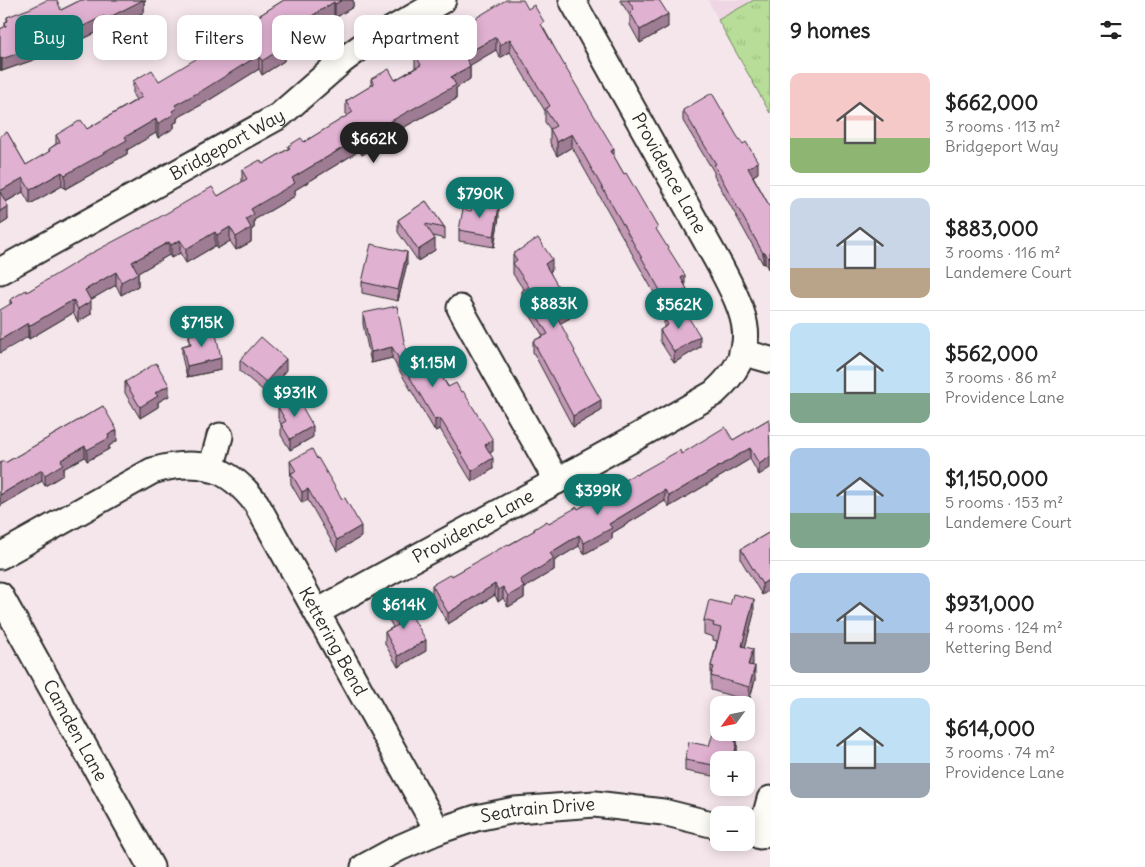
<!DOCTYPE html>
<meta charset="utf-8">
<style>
body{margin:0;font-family:Delius,sans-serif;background:#f6f6f6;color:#222;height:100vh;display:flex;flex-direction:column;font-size:19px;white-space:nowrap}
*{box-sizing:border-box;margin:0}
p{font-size:16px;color:#767676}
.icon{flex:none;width:28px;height:28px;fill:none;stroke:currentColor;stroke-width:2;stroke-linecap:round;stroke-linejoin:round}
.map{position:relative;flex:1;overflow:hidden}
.drawer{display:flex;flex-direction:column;background:#fff;width:375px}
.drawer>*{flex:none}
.top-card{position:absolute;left:15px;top:15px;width:475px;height:45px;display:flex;gap:10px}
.needle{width:32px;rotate:237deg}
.buttons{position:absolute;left:710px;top:696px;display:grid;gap:10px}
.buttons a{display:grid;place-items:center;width:45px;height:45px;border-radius:10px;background:#fff;box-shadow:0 2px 12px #0003;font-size:25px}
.price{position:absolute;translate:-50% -42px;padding:0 11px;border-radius:18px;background:#0f766e;color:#fff;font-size:16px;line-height:32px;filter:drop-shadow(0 1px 2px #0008)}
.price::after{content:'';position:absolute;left:50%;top:30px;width:15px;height:11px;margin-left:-8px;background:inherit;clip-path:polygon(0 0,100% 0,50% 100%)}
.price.on{background:#222;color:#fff}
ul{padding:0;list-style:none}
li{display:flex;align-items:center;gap:15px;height:125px;padding:0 20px}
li+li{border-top:1px solid #e0e0e0}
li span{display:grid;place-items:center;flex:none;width:140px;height:100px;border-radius:10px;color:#555}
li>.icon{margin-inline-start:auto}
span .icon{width:60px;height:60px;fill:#fffc;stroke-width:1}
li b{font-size:21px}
h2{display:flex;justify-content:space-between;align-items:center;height:60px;padding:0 20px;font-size:21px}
.pill{padding:0 18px;border-radius:10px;background:#fff;box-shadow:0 2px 12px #0003;font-size:18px;line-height:45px}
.pill.on{background:#0f766e;color:#fff}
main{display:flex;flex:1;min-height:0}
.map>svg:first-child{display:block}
</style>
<main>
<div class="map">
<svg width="770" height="867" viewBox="0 0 770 867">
<defs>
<pattern id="park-tufts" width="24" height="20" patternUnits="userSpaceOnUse" patternTransform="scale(1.25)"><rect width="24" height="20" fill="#b7dd98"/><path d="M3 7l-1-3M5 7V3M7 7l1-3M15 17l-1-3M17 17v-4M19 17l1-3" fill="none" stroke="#9ebe83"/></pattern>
</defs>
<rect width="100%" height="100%" fill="#f5e6ec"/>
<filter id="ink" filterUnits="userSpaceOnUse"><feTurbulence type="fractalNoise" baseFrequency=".02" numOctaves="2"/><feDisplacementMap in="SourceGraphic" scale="10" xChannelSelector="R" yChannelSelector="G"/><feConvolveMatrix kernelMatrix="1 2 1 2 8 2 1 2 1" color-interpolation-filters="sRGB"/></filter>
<g filter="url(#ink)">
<path fill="#efd6e4" d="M708,0H754L718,20Z"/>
<path fill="url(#park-tufts)" stroke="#718462" d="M754,0H770V113L718,20Z"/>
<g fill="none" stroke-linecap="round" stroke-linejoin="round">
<defs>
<g id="minor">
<path id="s1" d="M0,271L279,116L342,61L361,47L443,0"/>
<path d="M460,308L557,481"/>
<path d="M742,352L770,360"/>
<path d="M211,469L220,436"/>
<path id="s2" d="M0,556L152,471C197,458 227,465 256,503L438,831"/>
<path id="s3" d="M0,595L151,867"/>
<path id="s4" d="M317,612C449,538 583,469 714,393C764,348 746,315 719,264L572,0"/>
<path d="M760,836L770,799"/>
<path id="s5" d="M364,867L399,848L438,831L476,818L515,810L595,804L663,812L719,826"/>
</g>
</defs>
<use href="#minor" stroke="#2b2b2b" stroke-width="29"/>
<use href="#minor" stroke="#fdfcf7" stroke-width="25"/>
</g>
<path fill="#c298b5" stroke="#2b2b2b" d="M81,0H146L144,1V12L106,32L104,29L53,53L2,71L1,70H0V29L5,27V22H7V17L61,10Z
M284,0H353V7L335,18L334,16L308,32V35L306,37V40L284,53V61L262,75L259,69L203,104L177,118V122L174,123V128L158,138L156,133L127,150V154L65,189L62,186L30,204L23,192L6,202L8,220L0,225L7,132L26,165L49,152V149L56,144V135L87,129L136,100L133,95V81H159L209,58L249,33V22Z
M620,0H659L668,27L640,43L630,25V16Z
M528,9L544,29L614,157L658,233L685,284L687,302L666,314L572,147L557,156L550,143V129L545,122V111L510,52L500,58L496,50L470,65V79L456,88V99L384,138V142L362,155L359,151L295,190V196L254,220V228L251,230V242L236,250L230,241L217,249L215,246L186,263L180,253L171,258L169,255L138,273V286L121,295L116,285L90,300L91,314L78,322L73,313L29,339L10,304V300L27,292L139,229L218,196L242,182V170L263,164L288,149V146L304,142L347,116L346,114V101L371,86V79L395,80L415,68V54Z
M683,110L758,173L753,176L770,207V267L768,269L765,263L763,264L714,176V172L683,121Z
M426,201L445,228V239L433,236L435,250L418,261L398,232V220Z
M499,217L494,247L459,241V230Z
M513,254L552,270L550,272L570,318L560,323L601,411L573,427L533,352V341L543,336L522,302V291L524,290L513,274Z
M407,263L398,301L362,293V282Z
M363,313L407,356L426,354L493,451L490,453L493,469L472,482L440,429L435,431L392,358L371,363L363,324Z
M664,318L700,347L674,363L660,341V330L664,328Z
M189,335L221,370L187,377L182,357V346L189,344Z
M240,360L286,370L266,393L240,371Z
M125,382L169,396L158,402V407L140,418L125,393Z
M103,406L117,441L109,446V449L87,461L85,457L63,469V475L45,486L42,481L0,506V463H5Z
M278,407L313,437L290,450L281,435V424L278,418Z
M769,419L759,475L750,459L669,507L665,501L612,533V539L584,554L579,546L554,561V570L524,588V598L508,607L503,598L498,602L495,595L448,624L432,596V585L452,576L534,531V529L549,523L578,509L616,487V485L636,475L681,454L733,440Z
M290,461L361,537L337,551L308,500L302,503L291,484Z
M770,532L762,595L741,560V549Z
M389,609L426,651L398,667L385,644V632L393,627L389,620Z
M754,613L745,647L753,663L752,665L755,680L749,701L711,690V666L717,641L713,640V637L704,634V620Z
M737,742V753L735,760H719V777L685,771V760L709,746Z"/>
<path fill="#9e7c93" stroke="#2b2b2b" d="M140,0H146L144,1V12L106,32V19Z
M342,0H353V7L335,18V4Z
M334,2V16L308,32V35L306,37V40L284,53V61L262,75V61L281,42L304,24L307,19Z
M668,14V27L640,43V30Z
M104,16V29L53,53L2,71V59Z
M496,37V50L464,69V55Z
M510,39V52L500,58V45Z
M259,55V69L203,104L177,118V122L174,123V128L158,138V124L172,111L175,105Z
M0,58H1V70H0Z
M470,66V79L456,88V99L384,138V142L362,155V142L382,126L451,77Z
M156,119V133L127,150V154L65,189V175L125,137Z
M572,134V147L557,156V142Z
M359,138V151L295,190V196L254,220V228L251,230V242L236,250V237L246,219L251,209L292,178Z
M614,149V162L611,151Z
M758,162V173L748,179V168Z
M62,172V186L30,204V190Z
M23,178V192L0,205V191Z
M8,206V220L0,225V211Z
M499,206V217L494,247V236Z
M230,227V241L217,249V235Z
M215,232V246L186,263V249Z
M435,239V250L418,261V250Z
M180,240V253L171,258V245Z
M169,242V255L138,273V286L121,295V282L132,262Z
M407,252V263L398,301V290Z
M765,252V263L763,264V253Z
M770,256V267L768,269V258Z
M552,259V270L545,275V264Z
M116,272V285L85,303V290Z
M685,275V289L681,278Z
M687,289V302L666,314V301Z
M73,300V313L29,339V326Z
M91,301V314L78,322V309Z
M570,307V318L556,326V315Z
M28,323V337L0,353V340Z
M700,336V347L674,363V352Z
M392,347V358L371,363V352Z
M221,358V370L187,377V366Z
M286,359V370L266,393V382Z
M169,385V396L158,402V407L140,418V407L155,393Z
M601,400V411L573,427V416Z
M440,418V429L435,431V420Z
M313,426V437L290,450V439Z
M117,430V441L109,446V449L87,461V450L108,435Z
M493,440V451L485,456V445Z
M85,446V457L63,469V475L45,486V475L61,460Z
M750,448V459L669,507V496Z
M770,457V468L759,475V464Z
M493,458V469L472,482V471Z
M42,470V481L0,506V495Z
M308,489V500L302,503V492Z
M665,490V501L612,533V539L584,554V543L609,524Z
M361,526V537L337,551V540Z
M579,535V546L554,561V570L524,588V598L508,607V596L520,580L550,553Z
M770,579V590L762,595V584Z
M495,584V595L448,624V613Z
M503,587V598L498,602V590Z
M754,599V613L742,660V646Z
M426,640V651L398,667V656Z
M753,649V663L748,678V665Z
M755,666V680L749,701V687Z
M737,732V753L735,760H733L735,742Z"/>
<path fill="#e1b1d2" stroke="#2b2b2b" d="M47,0H57L61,10L81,0H143L106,19L104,16L53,41L2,59L1,58H0V29L6,26L5,22L8,21L7,17L31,8Z
M284,0H342L335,4L334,2L307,19L308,21L304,24L306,26L281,42L284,47L262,61L259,55L203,90L175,105L177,108L172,111L174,114L158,124L156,119L125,137L127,140L65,175L62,172L30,190L23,178L0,191V136L7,132L26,165L50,151L49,149L60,142L56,135L81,120L87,129L142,97L133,81L152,70L159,81L206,53L209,58L254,30L249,22Z
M506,0H523L528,9L534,5L544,22L541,24L567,70L614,149L611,151L624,174L626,173L658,228L656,229L685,275L681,278L687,289L666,301L572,134L557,142L550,129L556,126L545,109L550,106L510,39L500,45L496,37L464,55L470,66L451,77L456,85L382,126L384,129L362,142L359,138L292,178L295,183L251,209L254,214L246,219L251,228L236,237L230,227L217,235L215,232L186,249L180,240L171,245L169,242L132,262L138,273L121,282L116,272L85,290L91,301L78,309L73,300L29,326L28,323L0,340V310L12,303L10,300L26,290L27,292L88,255L139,228V229L212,187L218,196L247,179L242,170L260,160L263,164L290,148L288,146L301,138L304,142L353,112L346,101L374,84L371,79L389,69L395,80L421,65L415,54Z
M628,0H659L668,14L640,30L630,12L634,9Z
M712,93L737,136L743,144L746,142L758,162L748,168L770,207V256L768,258L765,252L763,253L714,165L716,164L683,110Z
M0,192L8,206L0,211Z
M426,201L445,228L425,224L435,239L418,250L398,220Z
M473,201L499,206L494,236L459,230L463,209L471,211Z
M538,238L552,259L545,264L570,307L556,315L575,351L574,352L601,400L573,416L533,341L548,334L522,291L529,287L513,263L517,260L513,254Z
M371,244L407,252L398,290L362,282Z
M397,306L407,356L422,348L426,354L428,353L448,387L456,383L461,392L463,391L493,440L485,445L493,458L472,471L440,418L435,420L392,347L371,352L363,313Z
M682,307L700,336L674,352L660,330L668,325L664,318Z
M215,329L221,358L187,366L182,346L191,344L189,335Z
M261,337L286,359L266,382L240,360Z
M156,363L169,385L155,393L158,396L140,407L125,382Z
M296,396L313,426L290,439L281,424L286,421L278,407Z
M103,406L117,430L108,435L109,438L87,450L85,446L61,460L63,464L45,475L42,470L0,495V463L4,461L5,463Z
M769,419L770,457L759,464L750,448L669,496L665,490L609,524L612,528L584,543L579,535L550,553L554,559L520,580L524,587L508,596L503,587L498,590L495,584L448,613L432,585L451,574L452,576L508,544L509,545L535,530L534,529L547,521L549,523L577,507L578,509L617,487L616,485L635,474L636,475L680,450L681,454L725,427L733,440Z
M312,449L317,459L318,458L342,499L345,498L361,526L337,540L308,489L302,492L291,473L296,471L290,461Z
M770,532V579L762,584L741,549Z
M733,594L754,599L742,646L753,649L748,665L755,666L749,687L711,676L714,667L711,666L721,628L713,626L714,623L704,620L709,600L730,605Z
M403,601L426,640L398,656L385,632L398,625L389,609Z
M715,726L719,727V732H737L735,742H737L733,760H719V766L685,760L689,742L709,746Z"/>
</g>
<g text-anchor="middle" stroke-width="4" stroke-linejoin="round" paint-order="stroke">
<g font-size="18" fill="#2b2b2b" stroke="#fdfcf7">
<text dy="6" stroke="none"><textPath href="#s1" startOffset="260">Bridgeport Way</textPath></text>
<text transform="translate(669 173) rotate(61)" y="6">Providence Lane</text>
<text dy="6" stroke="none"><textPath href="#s4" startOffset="178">Providence Lane</textPath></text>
<text dy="6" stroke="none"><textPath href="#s2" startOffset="450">Kettering Bend</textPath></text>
<text dy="6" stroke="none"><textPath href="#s3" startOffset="155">Camden Lane</textPath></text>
<text dy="6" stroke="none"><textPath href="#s5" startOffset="185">Seatrain Drive</textPath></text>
</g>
</g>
</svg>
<div class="buttons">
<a><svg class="needle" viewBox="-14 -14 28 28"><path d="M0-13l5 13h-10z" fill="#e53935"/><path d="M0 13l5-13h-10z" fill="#767676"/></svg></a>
<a>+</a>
<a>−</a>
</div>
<b class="price on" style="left:374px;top:164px">$662K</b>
<b class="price" style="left:480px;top:219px">$790K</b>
<b class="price" style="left:554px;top:329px">$883K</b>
<b class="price" style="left:679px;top:330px">$562K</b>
<b class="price" style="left:202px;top:348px">$715K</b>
<b class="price" style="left:433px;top:388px">$1.15M</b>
<b class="price" style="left:295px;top:418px">$931K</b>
<b class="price" style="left:598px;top:516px">$399K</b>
<b class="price" style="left:404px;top:630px">$614K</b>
<div class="top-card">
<a class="pill on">Buy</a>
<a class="pill">Rent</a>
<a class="pill">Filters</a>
<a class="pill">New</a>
<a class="pill">Apartment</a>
</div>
</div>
<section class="drawer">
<h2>9 homes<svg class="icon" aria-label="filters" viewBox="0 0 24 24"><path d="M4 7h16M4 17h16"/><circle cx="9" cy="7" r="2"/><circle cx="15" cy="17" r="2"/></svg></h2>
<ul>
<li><span style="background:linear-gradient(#f6c9c9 65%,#8fb573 0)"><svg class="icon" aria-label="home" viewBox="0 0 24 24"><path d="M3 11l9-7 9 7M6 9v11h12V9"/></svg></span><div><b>$662,000</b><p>3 rooms · 113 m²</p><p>Bridgeport Way</p></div></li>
<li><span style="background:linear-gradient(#c9d6e8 70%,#b9a48a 0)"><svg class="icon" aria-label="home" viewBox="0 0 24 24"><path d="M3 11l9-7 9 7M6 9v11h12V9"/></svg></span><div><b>$883,000</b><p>3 rooms · 116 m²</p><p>Landemere Court</p></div></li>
<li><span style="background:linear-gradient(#bfe0f5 70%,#7fa58c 0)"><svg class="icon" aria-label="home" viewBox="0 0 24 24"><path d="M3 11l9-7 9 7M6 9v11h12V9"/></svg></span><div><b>$562,000</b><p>3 rooms · 86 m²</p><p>Providence Lane</p></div></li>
<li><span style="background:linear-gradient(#a9c7e8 65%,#7fa58c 0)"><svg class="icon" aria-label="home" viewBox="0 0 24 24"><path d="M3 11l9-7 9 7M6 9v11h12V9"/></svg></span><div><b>$1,150,000</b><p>5 rooms · 153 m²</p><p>Landemere Court</p></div></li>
<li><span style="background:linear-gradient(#a9c7e8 60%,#9aa5b1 0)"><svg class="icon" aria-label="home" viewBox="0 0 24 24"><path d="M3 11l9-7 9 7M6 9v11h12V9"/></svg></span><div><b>$931,000</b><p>4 rooms · 124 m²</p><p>Kettering Bend</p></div></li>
<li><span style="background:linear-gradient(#bfe0f5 65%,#9aa5b1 0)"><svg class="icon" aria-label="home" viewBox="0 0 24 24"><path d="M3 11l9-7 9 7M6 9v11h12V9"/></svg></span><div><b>$614,000</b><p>3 rooms · 74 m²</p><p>Providence Lane</p></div></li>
</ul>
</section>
</main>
